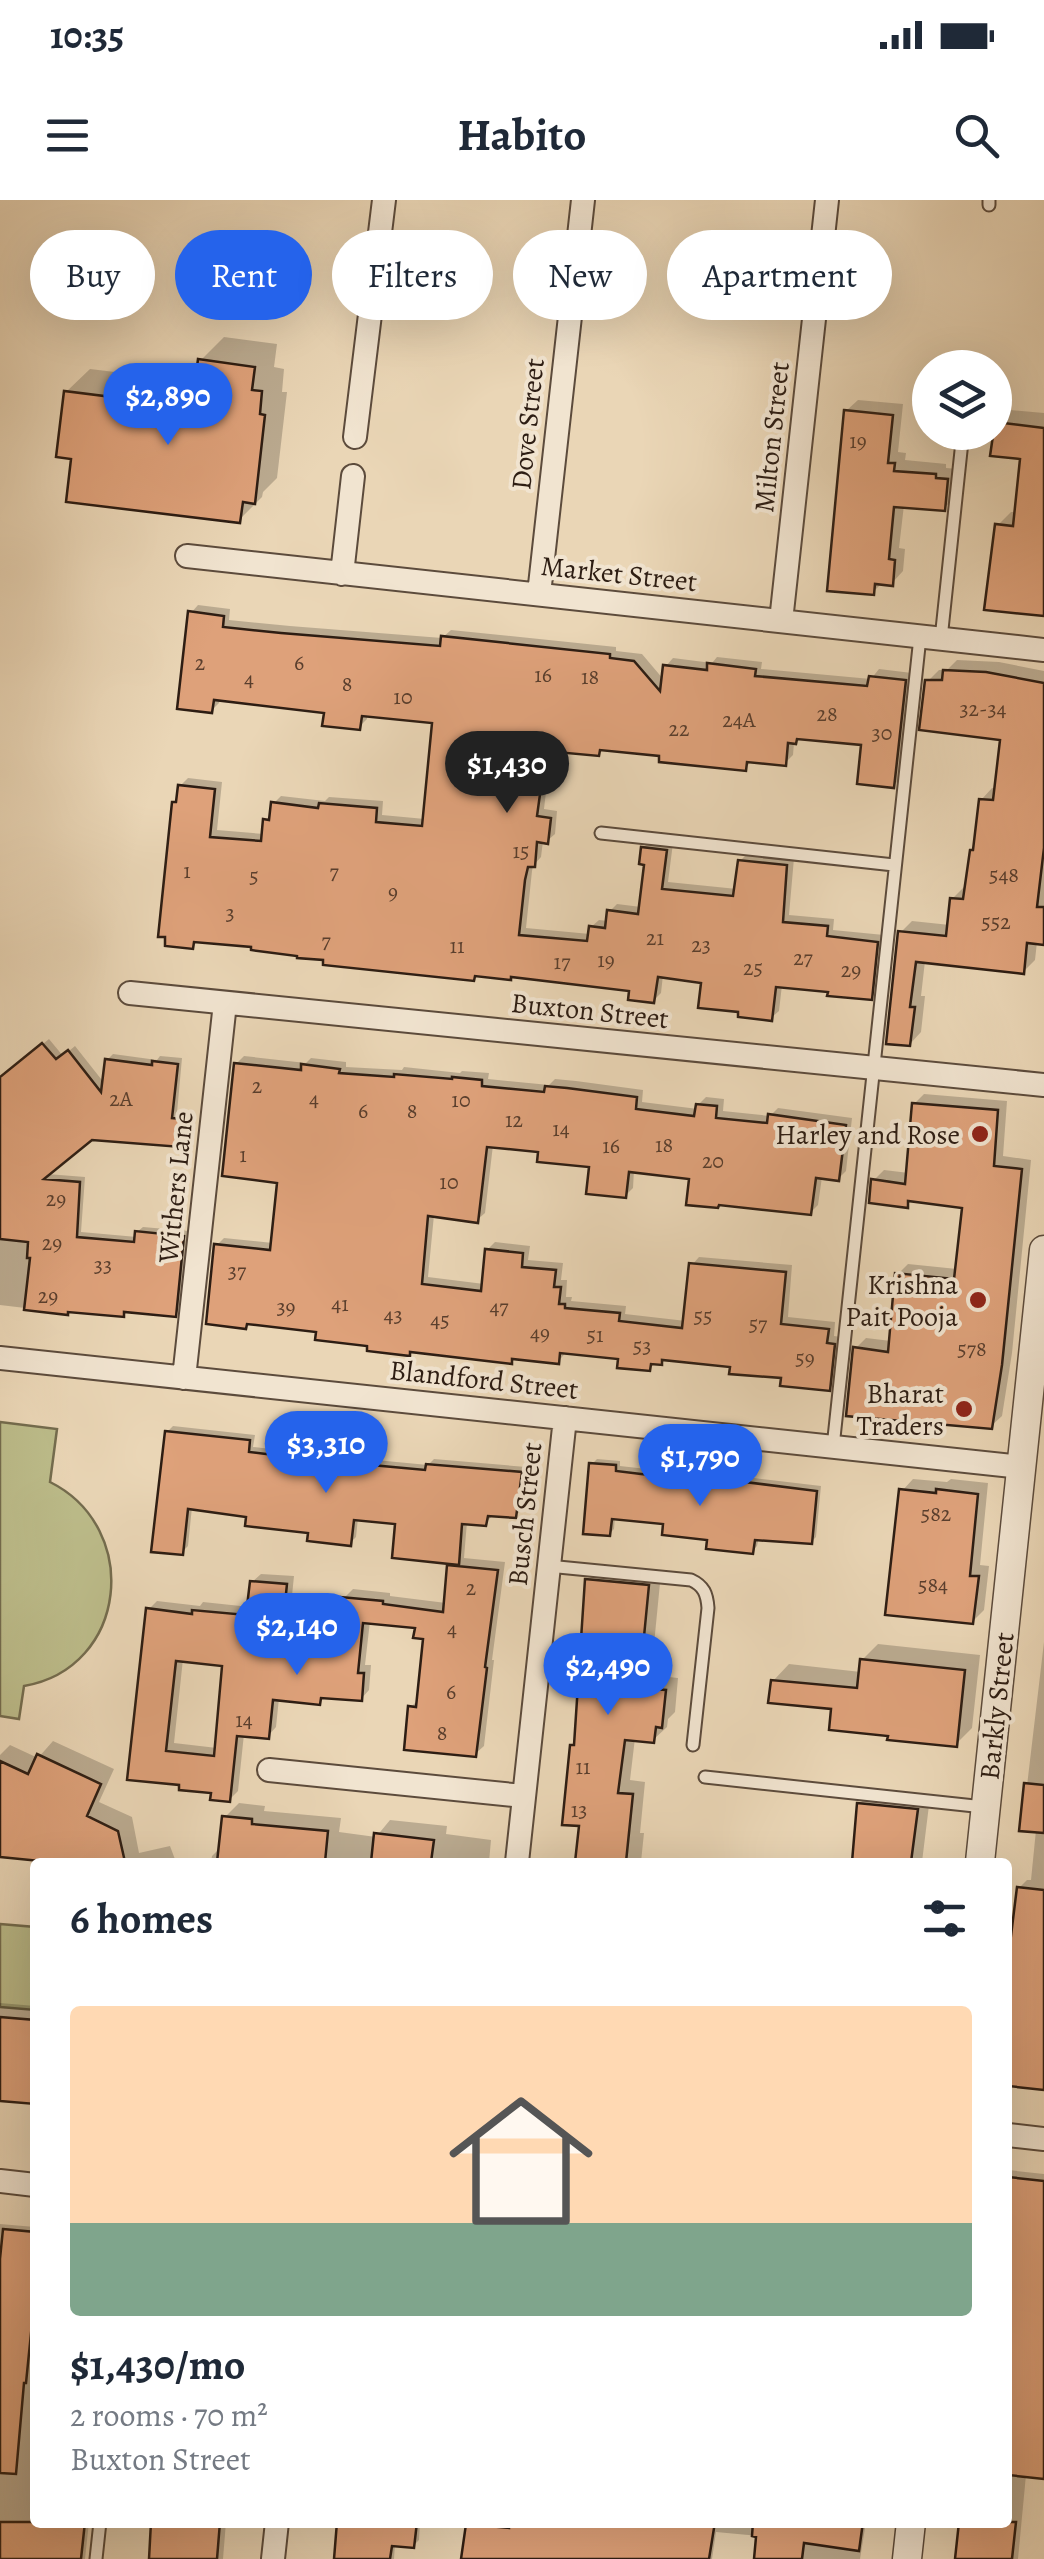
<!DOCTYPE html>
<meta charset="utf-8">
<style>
body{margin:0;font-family:Alegreya,serif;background:#f2f2f3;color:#1f2937;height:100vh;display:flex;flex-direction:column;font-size:38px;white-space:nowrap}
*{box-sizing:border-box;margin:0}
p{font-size:32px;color:#747a83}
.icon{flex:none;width:55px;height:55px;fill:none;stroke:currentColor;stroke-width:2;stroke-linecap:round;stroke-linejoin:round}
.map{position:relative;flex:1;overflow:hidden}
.drawer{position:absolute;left:30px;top:1658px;width:982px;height:670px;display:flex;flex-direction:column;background:#fff;border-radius:10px;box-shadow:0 10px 40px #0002}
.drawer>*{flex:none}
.top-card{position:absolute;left:30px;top:30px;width:985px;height:90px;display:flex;gap:20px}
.buttons{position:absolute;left:912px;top:150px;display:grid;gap:20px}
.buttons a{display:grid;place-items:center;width:100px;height:100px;border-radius:50%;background:#fff;box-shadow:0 10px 40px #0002;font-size:50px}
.price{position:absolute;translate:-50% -85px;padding:0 22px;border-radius:35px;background:#2563eb;color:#fff;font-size:32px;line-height:65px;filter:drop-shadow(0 2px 5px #0008)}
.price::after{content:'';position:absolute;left:50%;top:60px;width:30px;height:22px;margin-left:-15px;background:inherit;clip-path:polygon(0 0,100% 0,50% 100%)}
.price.selected{background:#222;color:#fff}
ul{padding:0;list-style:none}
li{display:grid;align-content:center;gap:20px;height:530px;padding:0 40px}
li+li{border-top:2px solid #e0e1e3}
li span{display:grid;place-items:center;height:310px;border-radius:10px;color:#555}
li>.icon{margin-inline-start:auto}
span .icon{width:180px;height:180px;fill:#fffc;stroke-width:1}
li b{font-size:42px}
h2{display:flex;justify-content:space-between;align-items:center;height:120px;padding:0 40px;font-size:42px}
.chip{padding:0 35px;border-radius:45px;background:#fff;box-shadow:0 10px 40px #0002;font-size:35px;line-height:90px}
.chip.selected{background:#2563eb;color:#fff}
.status{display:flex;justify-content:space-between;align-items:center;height:70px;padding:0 50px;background:#fff;direction:ltr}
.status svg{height:28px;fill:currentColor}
header{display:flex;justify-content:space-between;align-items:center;height:130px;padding:0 40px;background:#fff;font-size:45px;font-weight:700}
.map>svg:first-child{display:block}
</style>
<div class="status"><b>10:35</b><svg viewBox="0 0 49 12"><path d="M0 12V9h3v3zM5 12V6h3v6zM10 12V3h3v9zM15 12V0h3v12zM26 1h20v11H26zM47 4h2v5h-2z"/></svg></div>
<header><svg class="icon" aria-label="menu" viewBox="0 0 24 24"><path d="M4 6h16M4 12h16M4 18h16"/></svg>Habito<svg class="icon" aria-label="search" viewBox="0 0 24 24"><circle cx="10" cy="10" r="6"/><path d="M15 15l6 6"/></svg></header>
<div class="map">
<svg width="1044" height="2359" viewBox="0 0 1044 2359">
<rect width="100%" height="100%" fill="#ead6b6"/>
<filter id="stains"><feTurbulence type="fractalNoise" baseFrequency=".002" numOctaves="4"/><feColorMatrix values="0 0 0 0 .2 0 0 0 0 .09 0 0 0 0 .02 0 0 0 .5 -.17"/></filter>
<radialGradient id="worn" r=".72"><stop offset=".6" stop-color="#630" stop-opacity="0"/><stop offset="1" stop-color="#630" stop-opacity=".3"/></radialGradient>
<path fill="#bcbc8a" stroke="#746c4e" stroke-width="2.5" d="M0,1222L57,1229L50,1282C142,1328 128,1468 24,1486L19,1519L0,1516Z
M0,1724L35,1727V1810L0,1807Z"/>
<path fill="#0003" fill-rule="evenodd" d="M224,137L277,144L274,167L284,169L282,192H287L277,278L263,292L262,297L239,320L74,257L66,192L90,169L198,182L200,161Z
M858,200L903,204L898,252L906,253L905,260L946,264V268L959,269L956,297L944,308L904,305L899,348L905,349L903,371L892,383L883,382L873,392L846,211Z
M1010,210L1044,213V414L998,325L1011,312H1017L1023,257L996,223Z
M198,405L230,409L229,420L290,426L442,438L451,430L616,447V451L642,454L664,480L666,466L673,458L712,463L717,457L762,462L761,469L871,479L879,469L912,473L901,578L893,586L864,542L800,536L794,543L793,555L785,563L753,560L745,568L662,554L604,548L598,553L551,549L544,609L557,611L555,634L547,641H543L541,657L533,666L532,671L526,728L590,734L591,727L599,720L608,721L609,712L617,704L641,707L647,662L643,648L651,640L673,643L668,682L737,689L740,661L748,653L794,658L789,715L834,719L833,730L884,735L878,790L871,798L830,790L782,785L779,811L771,818L741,810L704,781L663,775L661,793L653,801L631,789L513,775L478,774L473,778L326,758L254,745L199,740L192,746L175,603L179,599L180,586L188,578L222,582L217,630L264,634L266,620L273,613L274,603L281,596L325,601L329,597L383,601L382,615L425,619L435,521L367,514V519L359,527L327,511L220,498L219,503L211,511L191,413Z
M957,460L999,462L1044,471V741L1037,742L1035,760L1023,772L925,761L921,796H925L921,832L910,844L900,733L912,721L950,725L952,699L964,687L967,688L972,651L976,647L981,600L992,588L997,589L1003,538L927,482L939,470H947Z
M49,839L63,856L75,846L105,884L107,860L113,854L157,860L160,856L182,858L177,913L188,914L186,939L180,944L91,937L47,974L85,977L81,1032L137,1037V1032L143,1027L189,1031L181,1108L175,1114L127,1110L123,1114L70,1110L67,1113L0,1105V879Z
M244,856L306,863L311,858L346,862V867L402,870L404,867L460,873L462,871L489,873L488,879L549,885L555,879L576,881L643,890L642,902L698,909V905L706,897L724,899L723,911L770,916L778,908L852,918L846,971L838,979L822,977L818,1005L810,1013L691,977L634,970L633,988L625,996L591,965L541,950L493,945L485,1013L477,1020L434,1015L428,1077L484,1084L487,1050L495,1042L530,1046L528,1060L563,1063L561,1080H567L566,1097H572L571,1101L626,1106L625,1114L686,1121L692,1065L699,1057L792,1065L788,1117L835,1122L834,1136L841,1137L836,1181L829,1189L784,1176L733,1165L666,1158L661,1163L656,1162L649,1169L621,1157L566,1152L558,1162L515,1157L511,1161L412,1150L409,1153L319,1130L249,1122L245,1126L216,1046L224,1038L273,1043L280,981L236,864Z
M924,894L1007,901L1003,956L1031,960L1012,1153L1002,1216L991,1226L856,1148L866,1138L891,1141L898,1074L908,1064L957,1069L964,1006L913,999L907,1005L874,980L884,970L909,973L914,904Z
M173,1226L255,1235L253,1247L322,1255L324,1253L366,1256L365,1259L428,1265L434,1259L526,1267L521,1310L515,1316L492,1313L491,1317L486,1323L467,1322L464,1358L505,1362L492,1460H494L484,1546L475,1554L410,1508L419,1499L426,1437L417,1426L370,1421L365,1465H371L369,1490L361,1499L326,1495L319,1502L279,1498L276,1527L268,1536L244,1534L238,1591L229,1600L214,1591L182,1583L130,1578L148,1410L157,1401L200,1406L203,1402L250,1407L252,1382L261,1374L294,1376L289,1425L340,1430L344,1398L353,1389L390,1393V1396L446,1403L450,1366L454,1362L398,1322L358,1318L356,1337L350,1343L249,1314L192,1307L188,1346L182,1352L167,1232ZM183,1459L225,1464L217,1548L174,1543Z
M597,1259L620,1261V1266L718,1277L720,1274L821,1286L816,1337L811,1342L759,1337L757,1346L752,1351L666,1322L615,1317L614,1329L609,1334L591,1265Z
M913,1279L947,1282L951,1279L988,1283L980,1365L989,1366L984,1410L972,1422L902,1291Z
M601,1367L661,1373L651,1475L678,1478L675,1512L668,1519L667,1527L653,1540L635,1538L630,1580L645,1582L640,1633H644L641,1662H577L582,1624L573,1546L577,1542L588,1380Z
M1044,1442V1888L1008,1884V1796L1012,1738L1019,1688L1027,1680H1031L1036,1630L1022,1628Z
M878,1444L980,1455L972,1528L956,1544L890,1534L773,1481L789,1464L861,1472L862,1460Z
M53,1541L114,1569L99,1602L132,1617L139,1653L170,1646L176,1662H80L81,1652L0,1654V1555L10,1545L38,1558Z
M873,1591L930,1597L922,1662H854L859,1604Z
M239,1603L265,1606L264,1611L341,1618L339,1632L376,1637L390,1620L447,1626L446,1634L491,1640L489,1662H211L212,1656L222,1646L225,1617Z
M0,1803L35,1806V1902L0,1898Z
M1008,1970L1044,1974V2277L1026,2275L1018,2359H959L1008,2322Z
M0,2024L35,2027V2322H89L85,2359H0Z
M157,2322H226L223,2359H152Z
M339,2322H420L419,2340L413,2346L395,2344L394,2359H337Z
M471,2322H866L860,2359H756L759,2336L716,2332L712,2359H464L469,2325Z"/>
<path fill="#dea17a" stroke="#2d1d13" stroke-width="2.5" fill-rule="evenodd" d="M198,159L255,167L252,190L262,191L260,214L265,215L255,304L243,302L240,323L66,302L71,259L56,257L64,191L192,207Z
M844,210L893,215L888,263H895L894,271L936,274V278L948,279L945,311L894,307L889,359L895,360L893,386L875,384L874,395L827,391Z
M995,222L1044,228V416L984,410L995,324L1013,326L1020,259L990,256Z
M188,411L224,416L223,427L281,433L440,446L441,436L610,454V458L634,461L660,491L663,465L707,470V463L756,469L755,476L867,486L869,476L906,480L894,588L857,584L861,545L797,539L796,544L788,543L786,566L747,562L746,571L659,562V556L600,550L599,556L546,551L537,616L551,618L548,644L537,642L535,667H528L525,680L519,735L587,741L589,726L605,728L607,710L638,714L644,665L639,664L641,647L667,650L662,689L733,696L738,660L787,665L783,722L828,726L827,736L878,742L872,800L827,796L828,792L776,787L772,821L738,817V812L698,808L701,783L658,777L654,803L628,800L629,791L511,777V780L475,776L474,781L323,765V760L297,758V756L251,750V747L194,742L193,749L165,746V737H158L172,602H176L178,585L215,589L210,637L261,641L263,619L269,620L271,602L318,608L319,603L377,608L376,622L422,626L432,523L362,516L360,530L322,526L324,513L214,500L212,513L177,509Z
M943,470L986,472L1044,483V648L1037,707H1044V745L1027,743L1024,774L916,762L910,807H915L910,846L886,844L898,731L946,736L950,698L963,699L970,650H973L979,599L993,600L1000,540L919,530L925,480H942Z
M42,843L56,859L68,850L101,892L105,859L152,865V861L178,864L172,918L184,919L181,947L92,940L44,979L80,982L77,1037L134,1042L135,1031L184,1036L176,1117L124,1112V1117L68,1112V1115L24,1110L30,1058H27L28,1042L0,1039V877Z
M234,863L301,870V864L340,869L339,873L394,877V874L452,879V877L482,880V886L544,892L545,886L567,888L637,897L636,909L694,916L696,904L717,906L716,918L767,923L768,914L846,925L839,981L816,978L811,1015L719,1005L718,1008L686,1005L689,979L629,972L626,998L586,994L589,967L537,962L538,952L487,947L478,1023L428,1016L422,1084L481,1091L485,1049L523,1053L522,1067L556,1070L554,1087H561L559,1104H565V1108L620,1113L619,1121L682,1128L689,1063L786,1072L781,1124L829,1129L827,1143L835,1144L830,1191L780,1186L781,1178L729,1174L730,1167L662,1160V1165L651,1164L650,1171L617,1168L618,1159L560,1153L559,1164L512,1159V1164L410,1152V1156L367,1151V1146L315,1140L316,1132L247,1124L246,1129L206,1124L214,1044L270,1050L277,983L222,976Z
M912,903L998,910L994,966L1022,969L1002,1165L992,1229L846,1216L853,1147L888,1152L895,1073L954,1079L962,1008L908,1001V1008L869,1003L871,979L905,984Z
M165,1231L250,1240L249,1252L315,1260V1257L361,1261V1264L425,1270L426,1264L522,1272L516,1318L488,1316L486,1326L462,1324L459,1365L392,1358L395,1324L354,1320L351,1346L307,1341L308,1333L245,1326L246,1317L188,1309L183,1355L151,1352Z
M589,1263L616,1265V1271L641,1274L712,1281L713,1278L817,1291L812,1344L755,1340L753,1354L706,1349L707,1340L662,1335L663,1324L612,1319L610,1336L583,1334Z
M899,1289L936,1293V1289L978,1294L970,1376H979L973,1424L885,1415Z
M447,1365L498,1370L485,1467L487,1468L476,1557L404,1550L408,1506L416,1507L423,1439L413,1438L415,1428L363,1423L358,1473H364L362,1501L321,1498L320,1505L273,1500L269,1539L237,1536L230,1602L210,1600L211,1593L179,1590V1585L127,1580L146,1408L192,1414V1410L246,1415L250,1381L287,1384L282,1433L337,1438L341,1397L383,1401V1404L443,1412ZM176,1461L222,1466L214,1556L166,1551Z
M585,1379L649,1385L639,1488L666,1490L662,1528L656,1527L654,1543L625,1540L618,1593L633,1594L626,1662H575L579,1626L562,1625L570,1545H574Z
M860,1459L965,1470L957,1547L887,1540L888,1536L829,1530L831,1509L768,1503L771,1480L857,1488Z
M37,1554L101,1584L87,1616L118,1631L125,1662H50L0,1657V1561L28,1574Z
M1024,1583L1044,1585V1633L1019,1631Z
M857,1603L918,1609L911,1662H852Z
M222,1616L252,1619V1624L328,1631L325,1662H217Z
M374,1633L434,1640L431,1662H371Z
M1017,1687L1044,1690V1890L1008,1886V1760Z
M0,1817L35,1820V1904L0,1901Z
M1008,1977L1044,1981V2279L1008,2275Z
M3,2029L35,2032V2094L26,2183H24L16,2274L0,2273V2059Z
M0,2322H85L81,2359H0Z
M151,2322H220L217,2359H149Z
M337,2322H417L414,2348L392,2346L390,2359H334Z
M509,2322H715L709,2359H461L466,2324L509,2328Z
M753,2322H863L859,2351L804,2343L802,2359H754L756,2337L752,2336Z
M959,2322H1016L1012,2359H955Z"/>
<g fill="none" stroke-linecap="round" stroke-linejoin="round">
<defs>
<path id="service" d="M989,5V0
M941,439L963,232
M601,633L894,665
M833,1247L920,437
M548,1366L691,1380C704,1386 707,1394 708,1408L693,1545
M705,1577L984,1607
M96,2359L100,2322"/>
<path id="minor" d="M355,237L384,0
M187,356L1044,450
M342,374L353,276
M539,394L583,0
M781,421L827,0
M130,793L1044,885
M0,1158L1022,1267
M184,1178L225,803
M269,1570L523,1596
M517,1662L565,1218
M1008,1935L1044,1939
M0,1981L35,1985
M273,2359L277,2322"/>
<path id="tertiary" d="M980,1662L1044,1050
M907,2359L911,2322"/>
</defs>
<use href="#service" stroke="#5c4b3c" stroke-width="15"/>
<use href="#minor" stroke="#5c4b3c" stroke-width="26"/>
<use href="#tertiary" stroke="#5c4b3c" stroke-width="31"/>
<path stroke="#2d1d13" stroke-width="5" stroke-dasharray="8 5" stroke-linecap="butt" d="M841,104L878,108"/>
<use href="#service" stroke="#f1e4d0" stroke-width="11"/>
<use href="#minor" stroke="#f1e4d0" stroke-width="22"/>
<use href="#tertiary" stroke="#f1e4d0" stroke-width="28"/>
</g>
<g fill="#8f2418" stroke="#f1e4d0" stroke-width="4">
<circle cx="980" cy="934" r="10"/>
<circle cx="978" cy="1100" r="10"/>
<circle cx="964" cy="1209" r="10"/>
</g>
<g text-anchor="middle" stroke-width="8" stroke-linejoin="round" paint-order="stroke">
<g font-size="22" fill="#593e2d">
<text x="858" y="248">19</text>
<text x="200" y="470">2</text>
<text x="299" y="470">6</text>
<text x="543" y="482">16</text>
<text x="590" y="484">18</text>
<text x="249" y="486">4</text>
<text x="347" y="491">8</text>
<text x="403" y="504">10</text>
<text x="983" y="516">32-34</text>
<text x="827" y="521">28</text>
<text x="739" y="527">24A</text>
<text x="679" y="536">22</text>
<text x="882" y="540">30</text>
<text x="521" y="658">15</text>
<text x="187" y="678">1</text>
<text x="334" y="679">7</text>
<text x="1004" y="682">548</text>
<text x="254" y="683">5</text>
<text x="393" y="699">9</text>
<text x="230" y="720">3</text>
<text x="996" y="729">552</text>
<text x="655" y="745">21</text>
<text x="326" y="748">7</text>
<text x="701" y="752">23</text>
<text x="457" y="753">11</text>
<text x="803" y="765">27</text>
<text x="606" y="767">19</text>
<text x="562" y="769">17</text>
<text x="753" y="775">25</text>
<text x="851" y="777">29</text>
<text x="257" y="893">2</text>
<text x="121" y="906">2A</text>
<text x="314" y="906">4</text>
<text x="461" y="907">10</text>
<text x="363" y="918">6</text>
<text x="412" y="918">8</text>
<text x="514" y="927">12</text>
<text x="561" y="936">14</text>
<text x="664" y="952">18</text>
<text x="611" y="953">16</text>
<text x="243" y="962">1</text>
<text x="713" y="968">20</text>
<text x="449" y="989">10</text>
<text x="56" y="1006">29</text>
<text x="52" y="1050">29</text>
<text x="103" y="1072">33</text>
<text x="237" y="1078">37</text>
<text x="48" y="1103">29</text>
<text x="340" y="1111">41</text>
<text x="286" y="1114">39</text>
<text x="499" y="1114">47</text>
<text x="393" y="1122">43</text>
<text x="703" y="1123">55</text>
<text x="440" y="1127">45</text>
<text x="758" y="1131">57</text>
<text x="540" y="1140">49</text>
<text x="595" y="1142">51</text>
<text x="642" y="1153">53</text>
<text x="972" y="1156">578</text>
<text x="805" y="1165">59</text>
<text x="936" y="1321">582</text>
<text x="933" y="1392">584</text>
<text x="471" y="1395">2</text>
<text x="452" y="1436">4</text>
<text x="451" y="1499">6</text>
<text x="244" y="1527">14</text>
<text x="442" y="1540">8</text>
<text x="583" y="1574">11</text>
<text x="579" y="1617">13</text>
</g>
<g font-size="28" fill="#2d1d13" stroke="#f1e4d0">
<text transform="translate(527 224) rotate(-84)" y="10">Dove Street</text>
<text transform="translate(771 237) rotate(-84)" y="10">Milton Street</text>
<text transform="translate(619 373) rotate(6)" y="10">Market Street</text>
<text transform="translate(590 810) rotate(6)" y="10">Buxton Street</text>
<text transform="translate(175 987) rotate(-84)" y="10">Withers Lane</text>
<text transform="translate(484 1179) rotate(6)" y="10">Blandford Street</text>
<text transform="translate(524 1314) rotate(-84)" y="10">Busch Street</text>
<text transform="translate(996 1506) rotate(-84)" y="10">Barkly Street</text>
</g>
<g font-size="28" fill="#2d1d13" stroke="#f1e4d0" text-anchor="end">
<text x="960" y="944">Harley and Rose</text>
<text x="958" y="1094">Krishna<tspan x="958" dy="32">Pait Pooja</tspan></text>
<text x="944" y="1203">Bharat<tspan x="944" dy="32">Traders</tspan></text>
</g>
</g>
<rect width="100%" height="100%" filter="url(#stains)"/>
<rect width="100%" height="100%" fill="url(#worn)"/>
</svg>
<div class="buttons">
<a><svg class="icon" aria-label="layers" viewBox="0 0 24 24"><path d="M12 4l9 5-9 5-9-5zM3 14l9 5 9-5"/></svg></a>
</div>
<b class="price" style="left:168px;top:248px">$2,890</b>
<b class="price selected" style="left:507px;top:616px">$1,430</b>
<b class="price" style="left:326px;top:1296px">$3,310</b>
<b class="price" style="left:700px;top:1309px">$1,790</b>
<b class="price" style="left:297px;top:1478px">$2,140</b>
<b class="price" style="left:608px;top:1518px">$2,490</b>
<div class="top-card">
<a class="chip">Buy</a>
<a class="chip selected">Rent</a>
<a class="chip">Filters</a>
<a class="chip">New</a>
<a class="chip">Apartment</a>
</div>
<section class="drawer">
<h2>6 homes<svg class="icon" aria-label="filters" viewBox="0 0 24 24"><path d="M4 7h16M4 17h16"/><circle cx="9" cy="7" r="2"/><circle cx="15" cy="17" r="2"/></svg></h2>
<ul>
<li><span style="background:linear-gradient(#ffd9b3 70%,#7fa58c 0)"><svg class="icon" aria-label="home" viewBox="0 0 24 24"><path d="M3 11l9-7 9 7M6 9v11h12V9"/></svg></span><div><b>$1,430/mo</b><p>2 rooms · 70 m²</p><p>Buxton Street</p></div></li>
</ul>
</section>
</div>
